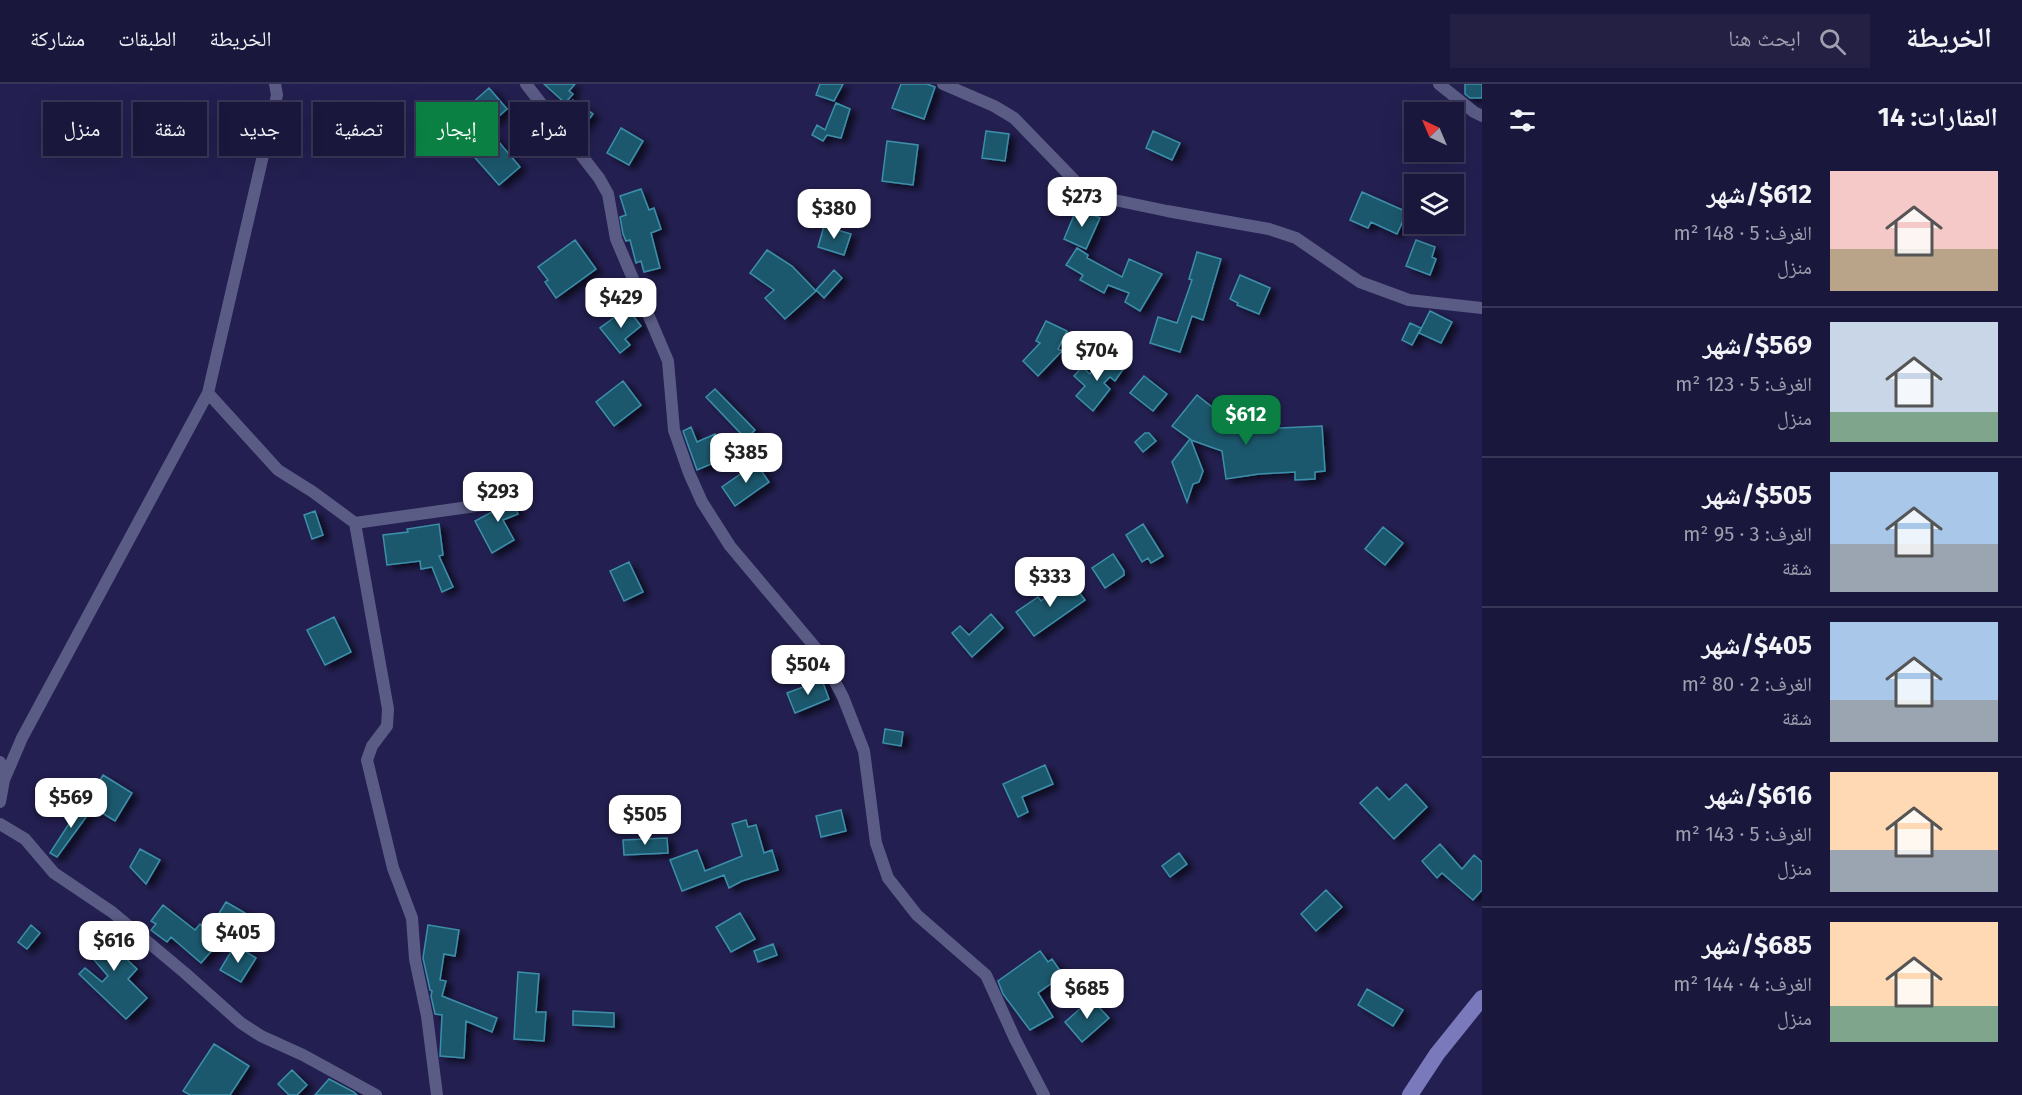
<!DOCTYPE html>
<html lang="ar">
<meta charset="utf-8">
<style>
body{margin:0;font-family:"Fira Sans","Noto Naskh Arabic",sans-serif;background:#232043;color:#f1f3f6;direction:rtl;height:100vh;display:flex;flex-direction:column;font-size:22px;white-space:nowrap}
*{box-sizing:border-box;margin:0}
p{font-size:20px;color:#9f9faf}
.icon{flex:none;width:33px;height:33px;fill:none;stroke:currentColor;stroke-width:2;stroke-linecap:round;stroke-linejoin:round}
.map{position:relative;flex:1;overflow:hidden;direction:ltr}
.side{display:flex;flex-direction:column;background:#1a173c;width:540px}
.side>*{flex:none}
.banner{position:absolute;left:18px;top:18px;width:570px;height:54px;direction:rtl;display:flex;gap:12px}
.needle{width:39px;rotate:316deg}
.fabs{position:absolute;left:1404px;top:18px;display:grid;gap:12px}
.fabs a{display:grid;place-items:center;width:60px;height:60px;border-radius:0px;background:#1a173c;box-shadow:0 6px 24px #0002,0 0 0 2px #383656;font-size:30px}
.price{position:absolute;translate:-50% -51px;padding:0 14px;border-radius:12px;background:#fff;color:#222;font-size:20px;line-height:39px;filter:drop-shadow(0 2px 3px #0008)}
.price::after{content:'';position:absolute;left:50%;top:36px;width:18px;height:14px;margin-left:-9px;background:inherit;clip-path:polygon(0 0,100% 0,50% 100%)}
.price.on{background:#0b8043;color:#fff}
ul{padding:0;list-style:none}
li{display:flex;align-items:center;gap:18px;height:150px;padding:0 24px}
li+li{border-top:2px solid #383656}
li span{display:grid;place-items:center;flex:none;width:168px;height:120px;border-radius:0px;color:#555}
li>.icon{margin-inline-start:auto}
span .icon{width:72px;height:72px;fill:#fffc;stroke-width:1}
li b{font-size:26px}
h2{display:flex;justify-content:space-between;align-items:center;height:72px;padding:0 24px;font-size:26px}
.pill{padding:0 21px;border-radius:0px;background:#1a173c;box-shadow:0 6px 24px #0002,0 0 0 2px #383656;font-size:21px;line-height:54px}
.pill.on{background:#0b8043;color:#fff}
header{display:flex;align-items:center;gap:36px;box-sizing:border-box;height:84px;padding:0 30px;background:#1a173c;border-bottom:2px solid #383656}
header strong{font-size:28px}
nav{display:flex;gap:33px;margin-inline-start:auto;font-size:21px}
.search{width:420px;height:54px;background:#232043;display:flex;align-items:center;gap:15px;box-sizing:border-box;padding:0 21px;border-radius:0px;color:#9f9faf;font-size:22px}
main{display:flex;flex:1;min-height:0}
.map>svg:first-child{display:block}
</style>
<header>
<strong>الخريطة</strong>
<div class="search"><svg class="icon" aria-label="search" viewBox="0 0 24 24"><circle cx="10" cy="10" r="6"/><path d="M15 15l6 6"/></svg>ابحث هنا</div>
<nav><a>الخريطة</a><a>الطبقات</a><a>مشاركة</a></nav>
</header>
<main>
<section class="side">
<h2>العقارات: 14<svg class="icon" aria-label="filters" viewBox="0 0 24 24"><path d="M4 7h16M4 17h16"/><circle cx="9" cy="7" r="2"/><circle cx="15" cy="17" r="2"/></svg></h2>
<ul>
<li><span style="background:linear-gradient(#f6c9c9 65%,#b9a48a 0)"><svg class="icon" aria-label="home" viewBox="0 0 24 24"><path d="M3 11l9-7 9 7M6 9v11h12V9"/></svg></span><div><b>$612/شهر</b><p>الغرف: 5 · 148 m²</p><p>منزل</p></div></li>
<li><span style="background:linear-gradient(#c9d6e8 75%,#7fa58c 0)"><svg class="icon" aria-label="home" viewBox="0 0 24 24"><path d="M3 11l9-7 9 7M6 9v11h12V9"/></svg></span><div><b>$569/شهر</b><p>الغرف: 5 · 123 m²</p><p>منزل</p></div></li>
<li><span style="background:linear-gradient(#a9c7e8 60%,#9aa5b1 0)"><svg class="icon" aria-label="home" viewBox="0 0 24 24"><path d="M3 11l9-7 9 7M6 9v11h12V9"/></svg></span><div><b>$505/شهر</b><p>الغرف: 3 · 95 m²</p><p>شقة</p></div></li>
<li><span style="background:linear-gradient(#a9c7e8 65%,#9aa5b1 0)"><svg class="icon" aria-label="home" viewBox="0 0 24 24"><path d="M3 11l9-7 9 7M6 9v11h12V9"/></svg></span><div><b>$405/شهر</b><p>الغرف: 2 · 80 m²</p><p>شقة</p></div></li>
<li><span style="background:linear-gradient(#ffd9b3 65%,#9aa5b1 0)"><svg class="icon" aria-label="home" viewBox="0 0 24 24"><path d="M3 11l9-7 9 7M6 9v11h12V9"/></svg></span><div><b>$616/شهر</b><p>الغرف: 5 · 143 m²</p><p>منزل</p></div></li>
<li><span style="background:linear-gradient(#ffd9b3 70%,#7fa58c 0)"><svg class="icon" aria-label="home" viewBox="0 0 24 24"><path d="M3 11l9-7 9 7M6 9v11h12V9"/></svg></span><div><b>$685/شهر</b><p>الغرف: 4 · 144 m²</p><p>منزل</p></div></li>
</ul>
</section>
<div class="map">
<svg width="1482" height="1011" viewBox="0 0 1482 1011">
<defs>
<filter id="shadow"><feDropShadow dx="6" dy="4" stdDeviation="3" flood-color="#0009"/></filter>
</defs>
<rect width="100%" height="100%" fill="#231f50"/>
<path fill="#1a596d" stroke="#3e8fa9" stroke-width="1.5" filter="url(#shadow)" d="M544,0H575L569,7L573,10L565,19Z
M820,0H843L834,17L816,11Z
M901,0H927L935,3L924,35L892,24Z
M1465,0H1482V14H1470L1465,10Z
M489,4L507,25L479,50L461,29Z
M573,16L593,30L581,46L561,32Z
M836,19L850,25L841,54L827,51L823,57L812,51L817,41L825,46Z
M621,44L643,57L629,81L607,69Z
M986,47L1009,50L1005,77L982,74Z
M1153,47L1180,59L1172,76L1146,64Z
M492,50L520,83L499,101L470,68Z
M887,57L918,61L913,101L882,97Z
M641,105L649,126L654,124L661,145L651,149L660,184L644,188L641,177L636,179L630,156L626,157L623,150L620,133L626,131L620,112Z
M1362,108L1407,128L1397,150L1371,138L1368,144L1350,136Z
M1077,124L1100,134L1086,165L1064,155Z
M824,142L851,150L844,171L818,163Z
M575,156L596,185L556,214L545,198L548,196L538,183Z
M1416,156L1435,163L1432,173L1436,175L1430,191L1406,182Z
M1077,164L1088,171L1087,174L1122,193L1129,175L1162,190L1140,227L1125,218L1129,209L1108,201L1104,209L1080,196L1083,191L1066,181Z
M767,166L792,182L816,207L785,235L765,214L774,206L750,189Z
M1197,168L1221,175L1203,236L1192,232L1180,268L1150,259L1158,233L1177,239L1192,196L1189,195Z
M834,186L842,194L824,214L816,206Z
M1240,191L1270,204L1259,230L1237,221L1238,219L1230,215Z
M627,224L641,242L625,255L630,261L620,269L600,244Z
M1430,227L1452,238L1441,259L1419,249Z
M1046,237L1067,247L1058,265L1062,267L1038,292L1023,277L1040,259L1036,257Z
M1410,239L1421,244L1412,261L1402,256Z
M1104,271L1124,284L1115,297L1110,293L1104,299L1110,305L1093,327L1076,312L1085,302L1074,292L1082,283L1090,290Z
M1144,292L1167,310L1153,327L1130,309Z
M623,297L641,321L614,342L596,318Z
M715,305L755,346L746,355L706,313Z
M1197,311L1216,326L1217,324L1246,335L1247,333L1258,337L1259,345L1322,342L1325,387L1315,388V395L1295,396V388L1259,390L1226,395L1222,367L1191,356L1203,387L1199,398L1193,400L1187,418L1172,378L1190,355L1172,342Z
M691,343L697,358L715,350L725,374L697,386L683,347Z
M1145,349H1149L1156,357L1143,368L1135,358Z
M756,379L769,398L735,422L722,403Z
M507,404L518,430L503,436L514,456L492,469L475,437L503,422L497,409Z
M315,427L323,451L312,455L304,431Z
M439,440L443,471L439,472L453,503L442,508L432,483L421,485L420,477L387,481L383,451L408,448L407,445Z
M1143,440L1163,472L1151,479L1148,474L1142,478L1126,451Z
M1383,443L1403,459L1385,481L1365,465Z
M1113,470L1124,487V491L1105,504L1092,484Z
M629,478L643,508L624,517L610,487Z
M1069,495L1085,516L1034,552L1016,528L1038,513L1041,517Z
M991,530L1003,544L972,573L952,549L960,542L969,551Z
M334,533L351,568L325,581L307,546Z
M822,596L829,615L795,629L787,609Z
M885,645L903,648L901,662L883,659Z
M1045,681L1053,700L1022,713L1028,728L1018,733L1003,700Z
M103,691L132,709L115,737L86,719Z
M1406,700L1427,723L1394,755L1360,719L1377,703L1389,716Z
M83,718L92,725L57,773L50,769Z
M841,726L846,747L821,753L816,732Z
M746,736L748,743L756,741L764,769L772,766L778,786L742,797L729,804L724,791L682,807L670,776L697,766L705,787L742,772L732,740Z
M667,754L668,769L624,771L623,756Z
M1440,760L1462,785L1474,771L1482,778V806L1473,816L1442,789L1437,794L1422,777Z
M140,765L160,776L146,800L130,783Z
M1179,769L1187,780L1170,793L1162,782Z
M1326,806L1342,823L1316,847L1301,830Z
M226,818L245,829L201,879L171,853L167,858L151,846L156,840L151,837L163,821L195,846L200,840L208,847Z
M740,829L755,855L731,868L716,843Z
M31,841L40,849L27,865L18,858Z
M428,841L459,846L455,872L444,870L440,896L446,897L442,912L497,934L492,948L466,937L464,974L440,972L442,931L435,930L431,912L432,907L430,906L423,874Z
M118,844L133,856L121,870L137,885L128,895L147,914L126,935L79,890L85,884L102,898L108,892L82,862L96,848L106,857Z
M773,860L777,871L758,878L754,867Z
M235,861L256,874L241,898L220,886Z
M1040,867L1048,878L1052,875L1063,891L1038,909L1053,933L1030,946L1003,910L998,897Z
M518,888L539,890L536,928H546L544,957L514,955Z
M1367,905L1403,926L1393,942L1358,921Z
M1091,915L1109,934L1082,958L1065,938Z
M573,927L614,929V943L573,941Z
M214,960L249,982L230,1011H190L183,1007Z
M292,986L307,1001L297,1011H289L278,1000Z
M329,995L354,1008L357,1011H315Z"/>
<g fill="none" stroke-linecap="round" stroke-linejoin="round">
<path stroke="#5b5c86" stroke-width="12" d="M526,0L599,94L608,110L616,155L668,277L674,346L689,389L702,418L730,462L820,569L843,613L864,667L876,759L888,794L917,831L986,891L1015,955L1044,1011
M943,0L994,22L1014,34L1079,101L1105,114L1167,127L1269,145L1296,154L1360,198L1409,216L1482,224
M1439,0L1474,28L1482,32
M208,309L278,386L313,408L355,439L483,421
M355,439L388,625L387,642L372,662L367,676L393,784L412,834L415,875L427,932L437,1011
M0,678L4,696L0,718
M4,696L22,654L208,309L277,11L275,0
M0,740L25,755L54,789L112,828L185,889L241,939L261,952L303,971L376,1011"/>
<path stroke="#7979bc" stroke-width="16" d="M1410,1011L1437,970L1482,914"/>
</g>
</svg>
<div class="fabs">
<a><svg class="needle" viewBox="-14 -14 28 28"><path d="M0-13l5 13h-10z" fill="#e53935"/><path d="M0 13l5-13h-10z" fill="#9f9faf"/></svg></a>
<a><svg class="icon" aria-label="layers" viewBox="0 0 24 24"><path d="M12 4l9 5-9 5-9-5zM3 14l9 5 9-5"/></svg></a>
</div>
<b class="price" style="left:1082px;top:144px">$273</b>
<b class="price" style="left:834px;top:156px">$380</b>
<b class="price" style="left:621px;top:245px">$429</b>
<b class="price" style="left:1097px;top:298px">$704</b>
<b class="price on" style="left:1246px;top:362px">$612</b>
<b class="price" style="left:746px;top:400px">$385</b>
<b class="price" style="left:498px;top:439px">$293</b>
<b class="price" style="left:1050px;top:524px">$333</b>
<b class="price" style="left:808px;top:612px">$504</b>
<b class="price" style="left:71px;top:745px">$569</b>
<b class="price" style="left:645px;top:762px">$505</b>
<b class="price" style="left:238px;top:880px">$405</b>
<b class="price" style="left:114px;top:888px">$616</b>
<b class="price" style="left:1087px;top:936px">$685</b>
<div class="banner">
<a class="pill">شراء</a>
<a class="pill on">إيجار</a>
<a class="pill">تصفية</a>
<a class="pill">جديد</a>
<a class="pill">شقة</a>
<a class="pill">منزل</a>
</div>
</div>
</main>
